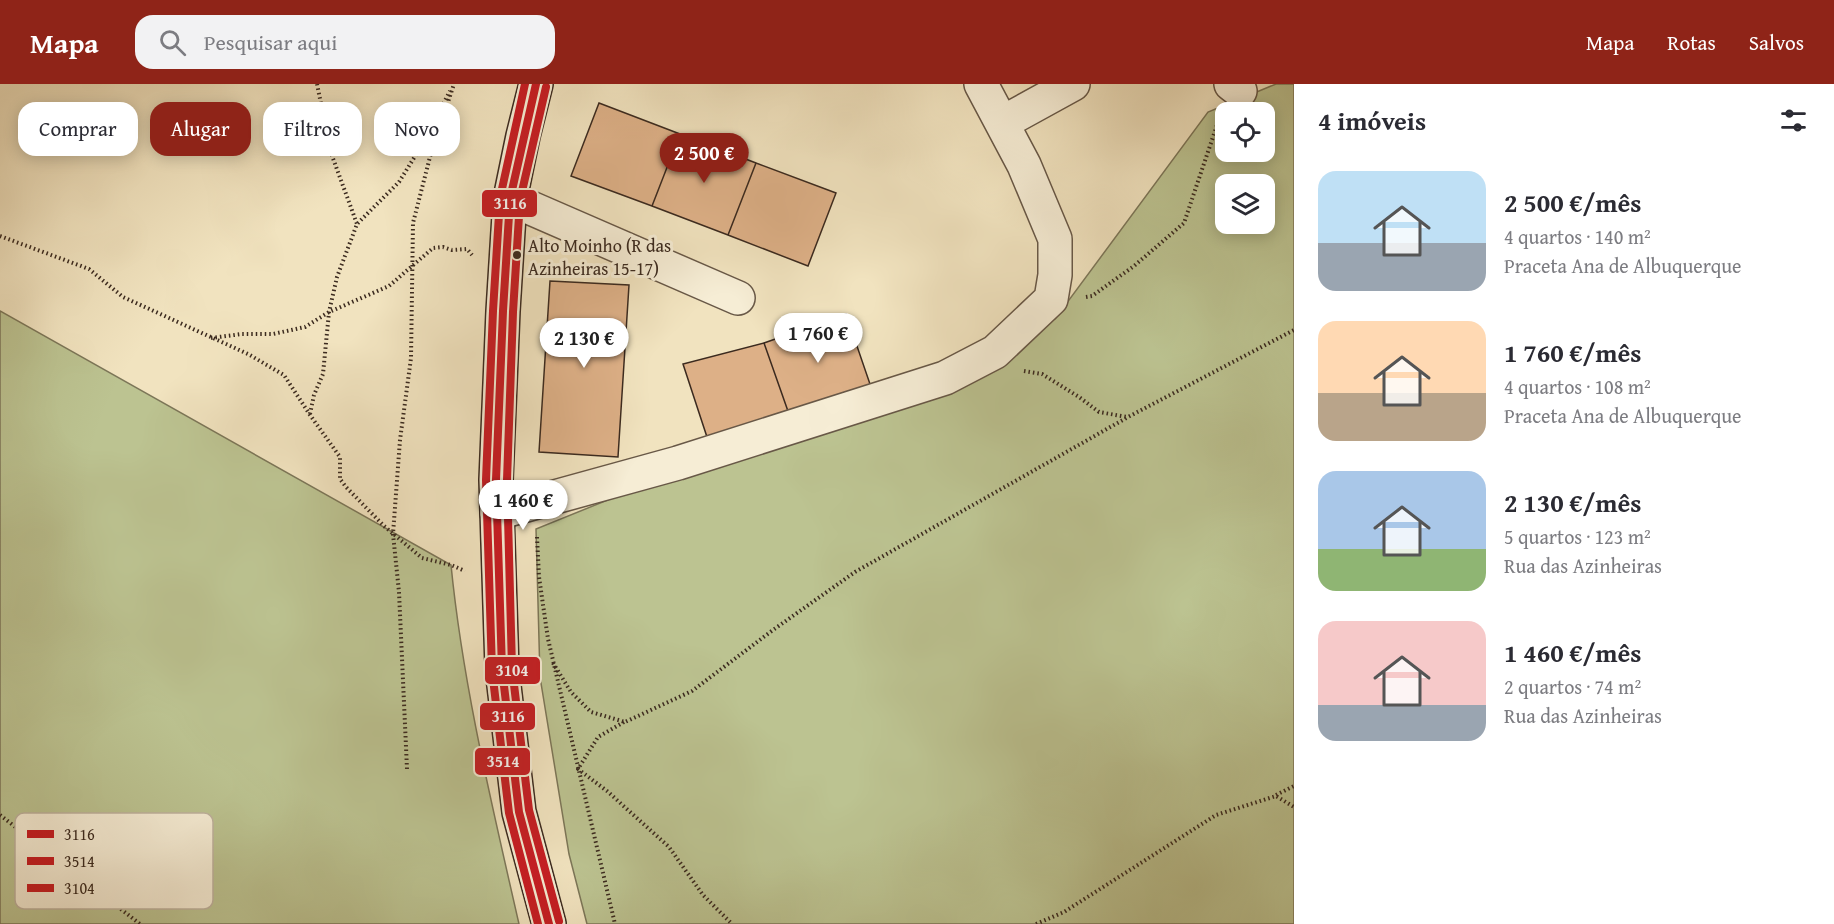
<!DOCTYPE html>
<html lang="pt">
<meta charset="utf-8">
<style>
body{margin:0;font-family:"Gentium Book Plus",serif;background:#f2f2f3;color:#2b2b33;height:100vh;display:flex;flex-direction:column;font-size:22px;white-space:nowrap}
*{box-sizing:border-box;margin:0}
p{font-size:20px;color:#7c7c81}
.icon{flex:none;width:33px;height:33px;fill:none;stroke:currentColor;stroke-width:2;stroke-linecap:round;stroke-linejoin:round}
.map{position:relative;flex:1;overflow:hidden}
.details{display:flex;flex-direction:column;background:#fff;width:540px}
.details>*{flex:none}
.hud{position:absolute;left:18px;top:18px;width:570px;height:54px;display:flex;gap:12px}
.controls{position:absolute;left:1215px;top:18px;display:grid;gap:12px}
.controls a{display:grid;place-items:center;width:60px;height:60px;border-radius:12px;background:#fff;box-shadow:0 3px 15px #0003;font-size:30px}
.price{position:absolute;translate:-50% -51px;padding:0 14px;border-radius:21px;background:#fff;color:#222;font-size:20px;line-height:39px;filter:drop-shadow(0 2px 3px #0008)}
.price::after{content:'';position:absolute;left:50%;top:36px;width:18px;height:14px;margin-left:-9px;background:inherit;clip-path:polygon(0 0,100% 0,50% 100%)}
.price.current{background:#8f2418;color:#fff}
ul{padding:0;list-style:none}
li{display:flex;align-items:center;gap:18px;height:150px;padding:0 24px}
li span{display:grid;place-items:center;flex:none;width:168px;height:120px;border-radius:18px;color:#555}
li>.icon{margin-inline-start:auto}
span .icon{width:72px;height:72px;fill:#fffc;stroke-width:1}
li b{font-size:26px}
h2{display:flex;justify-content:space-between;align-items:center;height:72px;padding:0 24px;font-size:26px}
.tag{padding:0 21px;border-radius:18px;background:#fff;box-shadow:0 3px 15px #0003;font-size:21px;line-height:54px}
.tag.current{background:#8f2418;color:#fff}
header{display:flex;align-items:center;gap:36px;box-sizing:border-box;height:84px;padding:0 30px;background:#8f2418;color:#fff}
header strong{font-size:28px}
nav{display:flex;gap:33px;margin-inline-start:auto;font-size:21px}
.search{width:420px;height:54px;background:#f2f2f3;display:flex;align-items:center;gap:15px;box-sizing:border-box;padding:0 21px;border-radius:18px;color:#7c7c81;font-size:22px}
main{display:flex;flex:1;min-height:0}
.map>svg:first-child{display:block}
</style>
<header>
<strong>Mapa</strong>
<div class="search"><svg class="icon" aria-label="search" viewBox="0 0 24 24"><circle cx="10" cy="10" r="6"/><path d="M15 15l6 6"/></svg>Pesquisar aqui</div>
<nav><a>Mapa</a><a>Rotas</a><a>Salvos</a></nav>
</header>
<main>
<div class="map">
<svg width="1294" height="840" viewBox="0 0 1294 840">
<rect width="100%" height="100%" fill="#f1e3bf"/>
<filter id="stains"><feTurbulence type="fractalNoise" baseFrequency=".00333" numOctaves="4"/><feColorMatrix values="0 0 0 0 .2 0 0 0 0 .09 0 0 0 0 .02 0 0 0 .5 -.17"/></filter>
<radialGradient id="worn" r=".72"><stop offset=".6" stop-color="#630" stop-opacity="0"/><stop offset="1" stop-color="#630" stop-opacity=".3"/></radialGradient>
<path fill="#bcc391" stroke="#7c7658" stroke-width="1.5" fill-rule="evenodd" d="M1276,0H1294V840H587L569,770L540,593L536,445L1055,235L1208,28ZM1226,28H1264V68H1226ZM1226,100H1264V140H1226Z
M0,227L451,481C463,602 492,721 519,840H0Z"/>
<path fill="#ddb087" stroke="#3b2a1f" stroke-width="1.5" d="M599,19L680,50L652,122L571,92Z
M680,50L756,79L728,151L652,122Z
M756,79L836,109L808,182L728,151Z
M550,197L629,201L618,373L539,368Z
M846,230L871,303L789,330L764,259Z
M764,259L789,330L707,353L683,280Z"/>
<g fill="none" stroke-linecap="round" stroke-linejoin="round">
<defs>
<path id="street" d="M1231,0L1240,7
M1002,39L1073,0
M510,115L738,214
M497,429L678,379L945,294L995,268L1051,215L1055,191V155L1024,81L981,0"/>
<path id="secondary" d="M536,0L523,52L510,115L503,227L496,396L502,585L519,728L549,840"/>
</defs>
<use href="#street" stroke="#685847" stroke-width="36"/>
<use href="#secondary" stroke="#3b2a1f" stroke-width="36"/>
<path stroke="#3b2a1f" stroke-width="4" stroke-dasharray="1.5 3" stroke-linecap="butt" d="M317,0L331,69L357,140
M0,152L89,185L123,213L248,270L284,291L310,331L340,373V395L346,403L384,442L422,474L451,481L465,487
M1086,213L1092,212L1134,182L1184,139L1217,41L1222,35
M211,254L242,250H273L305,243L329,228L389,202L433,164L443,163L452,166L467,165L472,171
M1024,287L1042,290L1079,313L1099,328L1127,333
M310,330L314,311L323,290L329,228L337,193L357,140L399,98L422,61L450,7
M537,453L539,493L548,555L615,840
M553,579L571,608L591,628L625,638L692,607L773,546L855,488L1128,333L1294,246
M624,638L598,653L578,685L607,707L669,763L703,811L732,840
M407,685L399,508L393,450L400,356L411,274L413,139L431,69L454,0
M1276,711L1294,702
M0,731L140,840
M1036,840L1064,828L1216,731L1276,712L1294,723"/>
<use href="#street" stroke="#f6edd5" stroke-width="33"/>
<use href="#secondary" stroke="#f6edd5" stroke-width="33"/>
<defs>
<path id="bus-1" d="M536,0L510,115L503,227L496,396L502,585L519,728L549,840"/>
<path id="bus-2" d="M525,0L500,114L493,227L486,396L492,586L509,729L538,840"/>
<path id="bus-3" d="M546,3L520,116L513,228L507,396L512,584L529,726L559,837"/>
</defs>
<use href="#bus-1" stroke="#f6edd5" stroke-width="12"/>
<use href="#bus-2" stroke="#f6edd5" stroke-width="12"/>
<use href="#bus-3" stroke="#f6edd5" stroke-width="12"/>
<use href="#bus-1" stroke="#c61d23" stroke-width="8"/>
<use href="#bus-2" stroke="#c61d23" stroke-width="8"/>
<use href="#bus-3" stroke="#c61d23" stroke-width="8"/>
</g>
<circle fill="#3b2a1f" stroke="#f6edd5" stroke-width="2" cx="517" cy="171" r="5"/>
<g text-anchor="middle" stroke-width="6" stroke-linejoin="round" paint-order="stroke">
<g font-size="18" fill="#3b2a1f" stroke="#f6edd5" text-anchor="start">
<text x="528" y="168">Alto Moinho (R das<tspan x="528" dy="23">Azinheiras 15-17)</tspan></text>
</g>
</g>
<rect x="15" y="729" width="198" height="96" rx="9" fill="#f6edd5" stroke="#beb29e" stroke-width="1.5"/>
<rect x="27" y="746" width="27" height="8" fill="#c61d23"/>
<rect x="27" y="773" width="27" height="8" fill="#c61d23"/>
<rect x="27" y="800" width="27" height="8" fill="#c61d23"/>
<g font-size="16" fill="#3b2a1f">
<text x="64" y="756">3116</text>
<text x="64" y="783">3514</text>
<text x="64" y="810">3104</text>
</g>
<g stroke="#f6edd5" stroke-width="2">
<rect x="481" y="105" width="57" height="29" rx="6" fill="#c61d23"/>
<rect x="484" y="572" width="57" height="29" rx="6" fill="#c61d23"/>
<rect x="479" y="618" width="57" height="29" rx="6" fill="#c61d23"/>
<rect x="474" y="663" width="57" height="29" rx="6" fill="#c61d23"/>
</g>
<g font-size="16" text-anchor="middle" font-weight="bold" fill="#fff">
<text x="510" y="125">3116</text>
<text x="512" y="592">3104</text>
<text x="508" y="638">3116</text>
<text x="503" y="683">3514</text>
</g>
<rect width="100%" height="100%" filter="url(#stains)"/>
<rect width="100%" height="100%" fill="url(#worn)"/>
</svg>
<div class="controls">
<a><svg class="icon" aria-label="locate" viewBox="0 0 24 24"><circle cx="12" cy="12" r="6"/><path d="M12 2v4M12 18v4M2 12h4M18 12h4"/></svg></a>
<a><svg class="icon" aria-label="layers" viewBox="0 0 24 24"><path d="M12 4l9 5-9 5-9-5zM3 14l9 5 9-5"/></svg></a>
</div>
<b class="price current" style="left:704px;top:100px">2 500 €</b>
<b class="price" style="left:818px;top:280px">1 760 €</b>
<b class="price" style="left:584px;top:285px">2 130 €</b>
<b class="price" style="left:523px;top:447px">1 460 €</b>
<div class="hud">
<a class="tag">Comprar</a>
<a class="tag current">Alugar</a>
<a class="tag">Filtros</a>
<a class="tag">Novo</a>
</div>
</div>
<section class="details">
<h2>4 imóveis<svg class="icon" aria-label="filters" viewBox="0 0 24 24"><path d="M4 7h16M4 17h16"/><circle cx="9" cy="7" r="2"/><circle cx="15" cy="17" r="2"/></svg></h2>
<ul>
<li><span style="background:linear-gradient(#bfe0f5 60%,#9aa5b1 0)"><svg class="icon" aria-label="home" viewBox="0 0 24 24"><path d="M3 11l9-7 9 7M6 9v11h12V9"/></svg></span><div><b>2 500 €/mês</b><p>4 quartos · 140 m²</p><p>Praceta Ana de Albuquerque</p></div></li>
<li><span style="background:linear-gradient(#ffd9b3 60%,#b9a48a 0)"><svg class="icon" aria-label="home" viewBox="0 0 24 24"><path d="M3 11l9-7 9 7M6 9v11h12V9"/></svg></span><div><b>1 760 €/mês</b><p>4 quartos · 108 m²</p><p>Praceta Ana de Albuquerque</p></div></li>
<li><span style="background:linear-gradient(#a9c7e8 65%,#8fb573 0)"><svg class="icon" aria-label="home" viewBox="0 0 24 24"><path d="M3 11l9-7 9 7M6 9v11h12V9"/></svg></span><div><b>2 130 €/mês</b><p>5 quartos · 123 m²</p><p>Rua das Azinheiras</p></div></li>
<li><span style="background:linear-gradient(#f6c9c9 70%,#9aa5b1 0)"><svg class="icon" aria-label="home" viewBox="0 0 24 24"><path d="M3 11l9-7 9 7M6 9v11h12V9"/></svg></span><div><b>1 460 €/mês</b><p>2 quartos · 74 m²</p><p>Rua das Azinheiras</p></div></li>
</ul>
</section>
</main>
